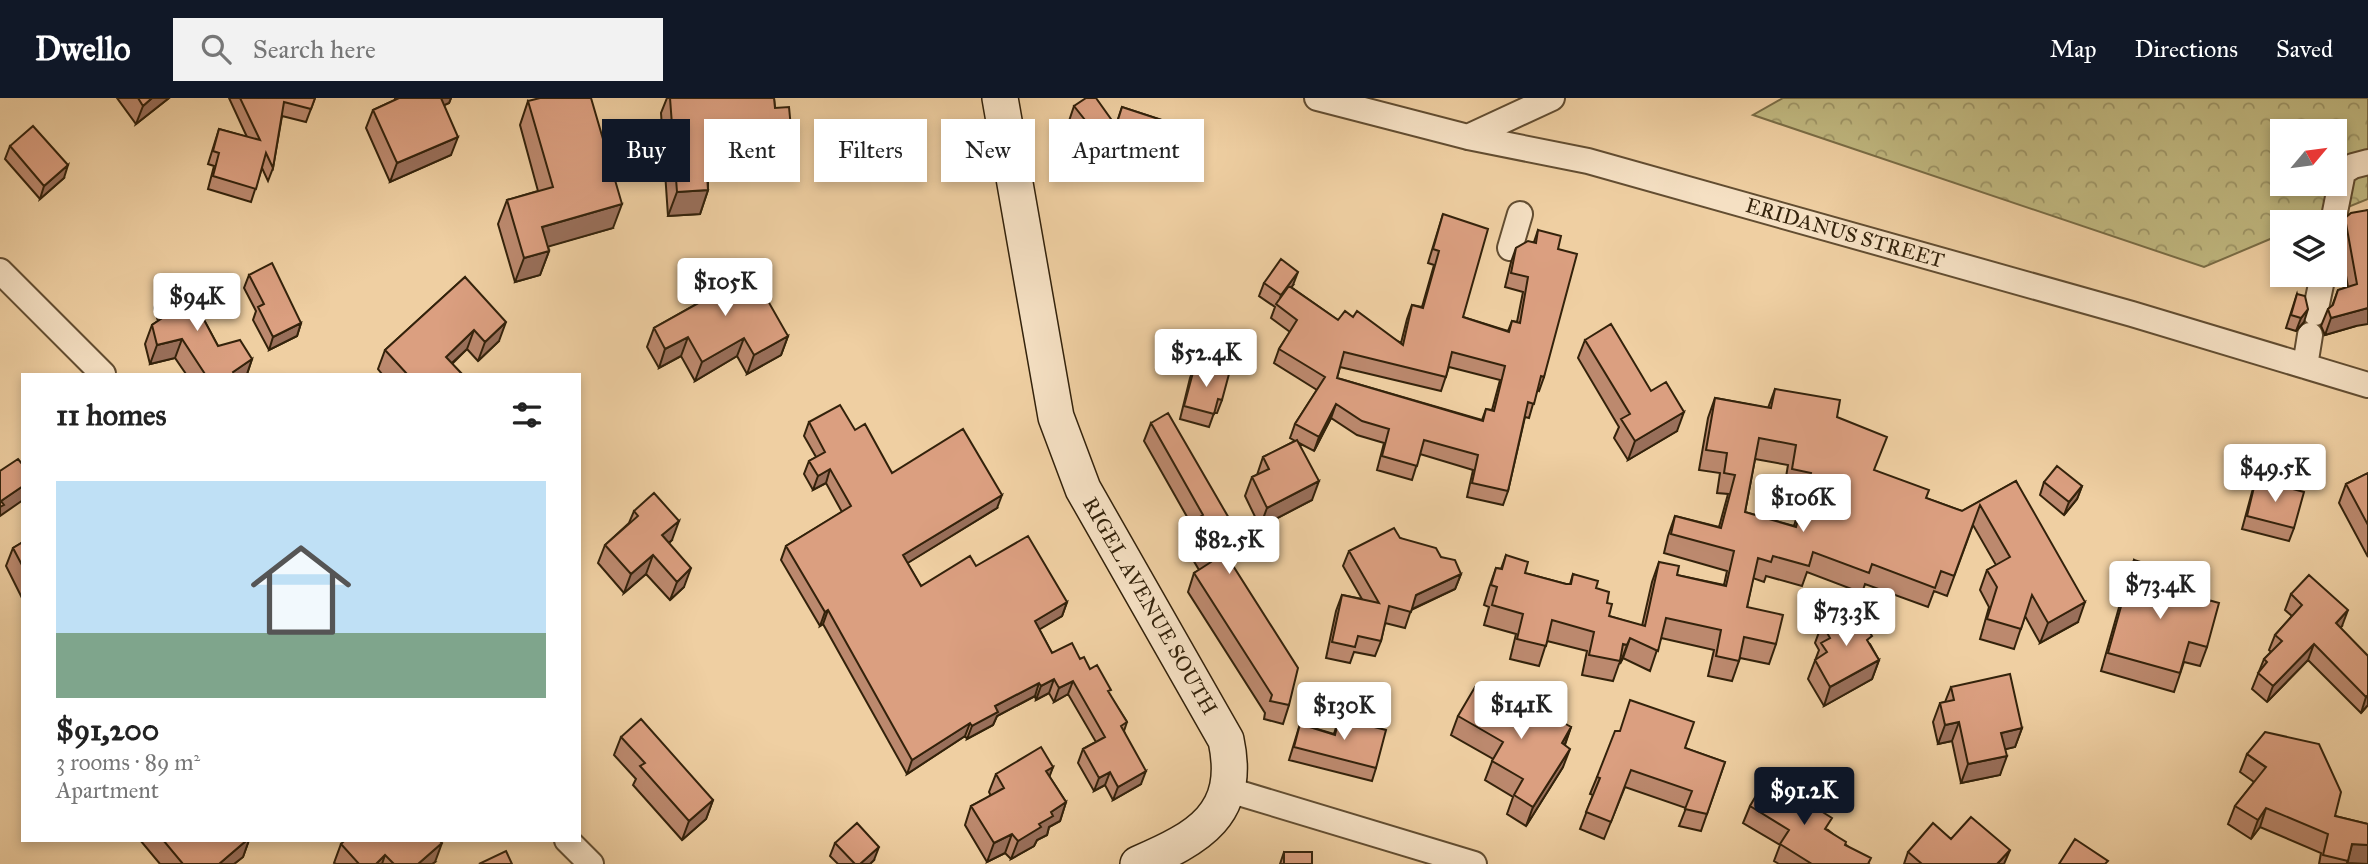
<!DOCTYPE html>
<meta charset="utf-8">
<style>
body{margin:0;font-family:"IM FELL Great Primer",serif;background:#f2f2f2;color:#222;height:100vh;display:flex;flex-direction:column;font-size:26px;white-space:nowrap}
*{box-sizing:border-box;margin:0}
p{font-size:23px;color:#767676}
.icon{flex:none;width:38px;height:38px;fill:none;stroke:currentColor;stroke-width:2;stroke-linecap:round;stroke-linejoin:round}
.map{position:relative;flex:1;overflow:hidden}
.panel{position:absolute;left:21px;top:275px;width:560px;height:469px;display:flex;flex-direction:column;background:#fff;border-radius:0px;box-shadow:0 4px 10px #0003}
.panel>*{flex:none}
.guide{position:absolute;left:602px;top:21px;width:665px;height:63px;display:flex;gap:14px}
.needle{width:46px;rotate:61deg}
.fabs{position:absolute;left:2270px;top:21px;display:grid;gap:14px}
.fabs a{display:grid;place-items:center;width:77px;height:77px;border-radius:0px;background:#fff;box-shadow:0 4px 10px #0003;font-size:35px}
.price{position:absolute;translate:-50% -60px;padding:0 16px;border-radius:7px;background:#fff;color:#222;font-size:23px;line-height:46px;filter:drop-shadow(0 2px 4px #0008)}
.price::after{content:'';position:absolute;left:50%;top:42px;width:21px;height:16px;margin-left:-10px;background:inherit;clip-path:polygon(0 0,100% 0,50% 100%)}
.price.selected{background:#111827;color:#fff}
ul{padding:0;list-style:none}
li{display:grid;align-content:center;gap:14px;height:371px;padding:0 35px}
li+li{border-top:2px solid #e0e0e0}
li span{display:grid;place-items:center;height:217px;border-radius:0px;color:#555}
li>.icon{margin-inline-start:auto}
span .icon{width:126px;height:126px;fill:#fffc;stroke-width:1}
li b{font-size:30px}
h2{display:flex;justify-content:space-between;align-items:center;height:84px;padding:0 35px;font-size:30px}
.tag{padding:0 24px;border-radius:0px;background:#fff;box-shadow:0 4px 10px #0003;font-size:24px;line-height:63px}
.tag.selected{background:#111827;color:#fff}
header{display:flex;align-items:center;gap:42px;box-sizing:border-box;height:98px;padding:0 35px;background:#111827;color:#fff}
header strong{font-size:33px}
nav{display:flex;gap:38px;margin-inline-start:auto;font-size:24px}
.search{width:490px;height:63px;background:#f2f2f2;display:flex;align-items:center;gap:18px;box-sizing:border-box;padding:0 24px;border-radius:0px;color:#767676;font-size:26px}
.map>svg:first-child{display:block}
</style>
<header>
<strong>Dwello</strong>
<div class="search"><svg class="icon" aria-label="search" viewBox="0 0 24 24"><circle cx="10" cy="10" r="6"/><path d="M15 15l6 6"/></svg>Search here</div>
<nav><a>Map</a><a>Directions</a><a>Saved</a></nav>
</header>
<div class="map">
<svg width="2368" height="766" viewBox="0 0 2368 766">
<defs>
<pattern id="park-crowns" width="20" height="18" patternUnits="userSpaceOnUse" patternTransform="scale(1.75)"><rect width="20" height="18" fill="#c0b880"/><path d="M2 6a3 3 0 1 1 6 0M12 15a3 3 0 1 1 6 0" fill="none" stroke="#9d9567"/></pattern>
</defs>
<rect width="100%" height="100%" fill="#efcfa2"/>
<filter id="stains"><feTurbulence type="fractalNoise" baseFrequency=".00286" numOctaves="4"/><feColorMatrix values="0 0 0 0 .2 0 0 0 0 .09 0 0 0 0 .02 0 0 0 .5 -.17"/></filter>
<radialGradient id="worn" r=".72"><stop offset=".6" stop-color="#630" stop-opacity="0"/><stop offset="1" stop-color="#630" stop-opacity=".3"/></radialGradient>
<path fill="url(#park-crowns)" stroke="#7a6d46" stroke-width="2" fill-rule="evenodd" d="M1783,0H2368V101L2311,124H2282V136L2204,169L1753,17ZM2282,33H2334V86H2282Z"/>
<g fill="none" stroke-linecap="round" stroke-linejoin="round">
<defs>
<path id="street" d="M1317,0L1468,39L1588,63L2132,216L2368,287
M1468,39L1552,0
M2333,124L2343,74L2353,68L2368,64
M1510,150L1520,116
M0,173L103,276
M2315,215L2323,177
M2305,268L2310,237
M1229,692L1474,766
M567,742L591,766"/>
<path id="secondary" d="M1000,0L1056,319L1083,391L1226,642C1242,716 1199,740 1138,766"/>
</defs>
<use href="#street" stroke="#624d31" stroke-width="28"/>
<use href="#secondary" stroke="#33220b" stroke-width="38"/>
<use href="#street" stroke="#f5e0c3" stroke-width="24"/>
<use href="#secondary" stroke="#f5e0c3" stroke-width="35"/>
</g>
<path fill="#bc896e" stroke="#33220b" stroke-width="2" fill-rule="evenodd" d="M117,0H169L136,26Z
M229,0H315L306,24L282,18L273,70L268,83L262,70L251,104L208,91L214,68L208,66L219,31L247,39Z
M395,0H451L449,5L444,7L451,57L390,84L366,30L373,12L395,2Z
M667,0H774L775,10L793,51L784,75L708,80V92L700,116L668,118L661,15Z
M528,3L613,130L548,148L549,153L540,177L515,184L498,126L507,102L538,93L520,27Z
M1074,8L1116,27L1122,9L1192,32L1176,81L1133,66L1131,71L1092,58L1089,54L1079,61L1069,46L1074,33L1068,26Z
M10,48L64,80L40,101L5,61Z
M2368,112L2356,228L2325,237L2321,228L2328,211L2332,208L2338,192L2348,189L2339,137L2345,120Z
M1443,116L1463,219L1508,233L1512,223L1517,224L1523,194L1505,189L1511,164L1516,150L1534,144L1538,132L1558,151L1544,279L1539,293L1537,292L1529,320L1525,319L1508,393L1503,407L1467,399L1473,372L1420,356L1412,382L1377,372L1384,345L1357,337L1331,320L1314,353L1299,345L1312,402L1260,429L1245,398L1252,379L1257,377L1263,359L1295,343L1290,340L1295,326L1317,292L1274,265L1279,251L1290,234L1271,220L1275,209L1259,198L1264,185L1293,187L1291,189L1338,222L1353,219L1401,245L1407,221L1412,207L1422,209L1434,167L1428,165ZM1340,269L1441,293L1449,269L1500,282L1492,312L1486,311L1482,322L1337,280Z
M249,177L301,225L297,238L269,252L253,222L256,213L244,190Z
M700,178L747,196L788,238L781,257L747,276L737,258L695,283L681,258L659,270L647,249L654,230L698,205L693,197Z
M465,179L499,243L478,263L467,251L452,266L462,276H382L378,271L385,252Z
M161,191L196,207L218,248L252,261L247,276H186L175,260L150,266L145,246L152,227L158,223L154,210Z
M2297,196L2304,224L2296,233L2286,230Z
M1585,242L1651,293L1677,333L1628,362L1614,340L1619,329L1578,260Z
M1195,267L1222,302L1217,315H1214L1209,329L1180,321L1190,280Z
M1775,291L1837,319L1874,372L1926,400L1962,413L2016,383L2078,524L2040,545L2025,518L2014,551L1980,541L1989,509L1980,492L1987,472L1996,467L1973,427L1947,498L1934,493L1928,509L1865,486L1862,495L1807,474L1802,488L1766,478L1764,484L1753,480L1747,509L1776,546L1769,566L1740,560L1732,583L1708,578L1714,552L1661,540L1650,573L1623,560L1619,566L1613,583L1582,577L1587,553L1547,543L1539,568L1510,561L1516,536L1484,527L1489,509L1484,507L1489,490L1496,470L1501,471L1506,457L1525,475L1566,486H1570L1573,476L1596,490L1607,505L1609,518L1642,528L1652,484L1659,464L1677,477L1724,487L1727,473L1664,455L1668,438L1675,418L1719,429L1728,396L1717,395L1720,375L1699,372L1708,320L1715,300L1768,310ZM1755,361L1788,367L1784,391L1804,395L1794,428L1745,414Z
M809,324L855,332L892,375L997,410L907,465L921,488L976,468L1067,504L1062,518L1039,531L1052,555L1080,561L1090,571L1109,596L1127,624L1124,633L1141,686L1113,702L1105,687L1094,693L1078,665L1083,651L1096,644L1068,596L1054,604L1049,595L1036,602L1035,598L997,618L993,627L967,641L965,638L907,676L823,526L820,528L781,462L786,448L842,414L826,385L813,392L804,376L809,363L816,359L804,338Z
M1151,325L1230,422L1223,441L1218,444L1289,607L1283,626L1264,621L1265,615L1188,494L1194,475L1199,472L1182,443L1190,424L1144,343Z
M2368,375V459L2339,405L2346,386Z
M2256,381L2294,430L2289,443L2242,431L2252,394Z
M2044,384L2082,388L2077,401L2064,417L2040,397Z
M634,413L672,442L669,445L684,489L670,502L646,476L624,495L598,465L605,447L629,425Z
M1400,440L1441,459L1461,476L1455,491L1411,512L1405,530L1385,525L1381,543L1375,558L1354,554L1350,565L1326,560L1336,513L1342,497L1362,501L1343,468L1349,453Z
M23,444V502L6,468L13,450Z
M2134,462L2207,549L2200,568L2184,564L2174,594L2101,573L2127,481Z
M2291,496L2342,528L2340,530L2368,558V607L2361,615L2308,562L2267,604L2252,591L2264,561L2271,554L2269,552L2275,537L2292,518L2285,512Z
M1822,526L1870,546L1879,562L1872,581L1824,608L1808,581L1819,552L1815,545Z
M1951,589L2022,630L2015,649L2005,651L2000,677L1961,685L1952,643L1938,646L1933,624L1940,605L1945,604Z
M1458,618L1526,619L1571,629L1565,647L1563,669L1526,728L1507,716L1513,699L1485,682L1493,661L1451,637Z
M1339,620L1376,670L1372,683L1289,662L1300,626L1334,636Z
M621,639L713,702L706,721L682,742L633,687L636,681L614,657Z
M1685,650L1725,664L1701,733L1679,728L1686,710L1625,689L1604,741L1580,731L1593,697L1590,696L1597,679Z
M2247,656L2335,718L2368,726L2347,766H2319L2321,755L2260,729L2251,741L2228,726L2235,708L2254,684L2240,674Z
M1053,669L1049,678L1066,704L1060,723L1049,729L1047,737L1037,742L1034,748L1011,761L1005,755L987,764L965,727L971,708L991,698L989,694L996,676Z
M1750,708L1828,732L1869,766H1779L1774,763L1780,747L1743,725Z
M1951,741L2004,766H1904L1908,754Z
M140,742H249L243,759L234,766H160Z
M835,745L874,762L870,766H838L830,758Z
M341,746L435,764L432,766H336L334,765Z
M1284,754L1312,766H1280Z"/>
<path fill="#996f5a" stroke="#33220b" stroke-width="2" d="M152,0H169L136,26L143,8Z
M436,0H451L449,5L432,13Z
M1095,37L1089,54L1079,61L1086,44Z
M458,39L451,57L390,84L397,65Z
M793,51L784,75L697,81L706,57Z
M68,67L64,80L40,101L44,88Z
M708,92L700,116L668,118L677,94Z
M622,106L613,130L533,153L542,129Z
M549,153L540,177L515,184L524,160Z
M1298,174L1293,187L1278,208L1281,197Z
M2368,210V226L2356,228L2325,237L2331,220Z
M2308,211L2304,224L2296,233L2301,220Z
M506,224L499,243L478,263L485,244Z
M301,225L297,238L269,252L273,239Z
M474,232L467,251L440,276L446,259Z
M788,238L781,257L747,276L754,257Z
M688,239L681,258L659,270L665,251Z
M744,240L737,258L695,283L702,264Z
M182,241L175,260L150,266L157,247Z
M252,261L247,276H232L233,274Z
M1336,306L1331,320L1314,353L1319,339Z
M1684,314L1677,333L1628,362L1635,343Z
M830,371L826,385L813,392L818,378Z
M1319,383L1312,402L1260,429L1267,410Z
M23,388V402L0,418V406L1,403Z
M2082,388L2077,401L2064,417L2069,404Z
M1002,397L997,410L898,471L903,457Z
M1230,422L1223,441L1204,451L1211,433Z
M679,423L672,442L656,456L662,437Z
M653,457L646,476L624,495L631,476Z
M691,470L684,489L670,502L677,484Z
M1461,476L1455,491L1410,512L1416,497Z
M1067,504L1062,518L1030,537L1035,523Z
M2085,504L2078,524L2040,545L2048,525Z
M828,512L823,526L820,528L825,514Z
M2348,512L2342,528L2330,541L2336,525Z
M1630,540L1623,560L1620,566L1627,547Z
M2314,546L2308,562L2267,604L2273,588Z
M1879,562L1872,581L1824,608L1830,589Z
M1054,581L1049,595L1036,602L1041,588Z
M1073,583L1068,596L1054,604L1059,590Z
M1039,585L1035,598L997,618L993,627L967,641L972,628L995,608Z
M2368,597V607L2361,615L2366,599Z
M1959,624L1952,643L1938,646L1945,627Z
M970,625L965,638L907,676L912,662Z
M1571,629L1564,648L1562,645Z
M2022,630L2015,649L1994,654L2001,635Z
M1570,651L1563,669L1526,728L1533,709Z
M2007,658L2000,677L1961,685L1968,666Z
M1053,669L1046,688V673Z
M1146,673L1141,686L1113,702L1118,689Z
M1110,674L1105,687L1094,693L1099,680Z
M713,702L706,721L682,742L689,723Z
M1066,704L1060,723L1049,729L1047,737L1037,742L1034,748L1011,761L1018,743L1039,726L1051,714Z
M2266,710L2260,729L2251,741L2258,722Z
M1012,736L1005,755L987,764L994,745Z
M247,742H249L243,759L234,766H219Z
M442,745L435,764L432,766H418Z
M2352,746L2368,747V766L2347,765Z
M879,749L874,762L870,766H860Z
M2010,752L2004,766H1997Z
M385,757L382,766H376Z"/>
<path fill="#db9f80" stroke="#33220b" stroke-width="2" fill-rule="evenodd" d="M138,0H152L143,8Z
M240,0H315L311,11L284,4L273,70L266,55L256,91L213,78L219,55L213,53L219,31L260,42Z
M399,0H441L458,39L397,65L373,12Z
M540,0H591L622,106L542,129L549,153L524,160L507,102L553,89L528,3Z
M670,0H774L775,10L789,9L793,51L706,57L708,92L677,94Z
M1086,0H1096L1116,28L1122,9L1192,32L1182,63L1139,49L1137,54L1098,41L1095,37L1086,44L1075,29L1085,22L1074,8Z
M33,28L68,67L44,88L10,48Z
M2368,112V210L2331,220L2328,211L2333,207L2338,192L2357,186L2345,120L2351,115Z
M1443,116L1488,131L1463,219L1509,234L1512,223L1520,225L1528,179L1511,175L1516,150L1528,143L1536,145L1538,132L1561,138L1558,151L1577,156L1544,279L1541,278L1534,306L1528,304L1508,393L1472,385L1478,357L1424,342L1417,368L1382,358L1389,331L1362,323L1336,306L1319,339L1295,326L1325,279L1279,251L1297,222L1276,206L1289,188L1338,222L1345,213L1353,219L1357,213L1403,247L1412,207L1423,210L1439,153L1433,151ZM1344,254L1446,279L1452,254L1505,268L1494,313L1486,311L1483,323L1337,280Z
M1281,161L1298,174L1281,197L1264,185Z
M728,162L747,196L760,189L788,238L754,257L744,240L702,264L688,239L665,251L654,230L711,198L700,178Z
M272,165L301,225L273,239L258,209L264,206L249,177Z
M465,179L506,224L485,244L474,232L446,259L462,276H407L385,252Z
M190,184L196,207L218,248L240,242L252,261L233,274L234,276H205L182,241L157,247L152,227L168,216L161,191Z
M2297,196L2305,198L2308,211L2301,220L2291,217Z
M1611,226L1651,293L1666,284L1684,314L1635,343L1621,321L1630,316L1585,242Z
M1195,267L1229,276L1222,302L1218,301L1214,316L1184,308Z
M1775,291L1840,302L1837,319L1887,339L1874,372L1929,392L1926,400L1962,413L2016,383L2085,504L2048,525L2032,497L2021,531L1987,521L1997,489L1987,472L2010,459L1980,407L1954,478L1941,473L1935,490L1872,466L1869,475L1813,454L1809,468L1773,458L1771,464L1758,460L1747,509L1783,517L1776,546L1744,539L1739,563L1716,558L1721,532L1666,520L1658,553L1630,540L1627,547L1623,546L1620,563L1589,557L1594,534L1552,522L1546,548L1517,541L1523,516L1492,507L1497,489L1491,487L1496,470L1502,471L1506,457L1528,464L1525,475L1566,486H1571L1573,476L1598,483L1596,490L1609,494L1607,505L1612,506L1609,518L1645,528L1659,464L1679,468L1677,477L1726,488L1734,453L1671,436L1675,418L1721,430L1735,377L1724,375L1727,355L1706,352L1715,300L1771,310ZM1759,340L1796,347L1792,371L1811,375L1796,429L1745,414Z
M840,307L855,332L865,326L892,375L963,331L1002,397L903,457L921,488L970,458L976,468L1028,438L1067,504L1035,523L1052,555L1072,545L1080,561L1084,559L1090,571L1097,567L1111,592L1108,593L1127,624L1121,628L1146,673L1118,689L1110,674L1099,680L1083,651L1105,639L1073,583L1059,590L1054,581L1041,588L1039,585L995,608L998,614L972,628L970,625L912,662L828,512L825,514L786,448L851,408L830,371L818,378L809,363L825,354L809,324Z
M1168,315L1230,422L1211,433L1298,570L1289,607L1270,603L1272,597L1194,475L1211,464L1189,425L1203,417L1151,325Z
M1297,342L1319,383L1267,410L1252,379L1269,371L1263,359Z
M18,361L23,367V388L1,403L4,407L0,409V373Z
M2057,368L2082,388L2069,404L2044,384Z
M2368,375V427L2346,386Z
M2256,381L2304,394L2294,430L2247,418Z
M654,395L679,423L662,437L691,470L677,484L653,457L631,476L605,447L638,418L634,413Z
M1394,430L1400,440L1436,450L1441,459L1455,462L1461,476L1416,497L1411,514L1389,508L1381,543L1358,538L1355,549L1332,544L1342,497L1379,505L1349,453Z
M23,444V469L13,450Z
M2134,462L2160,470L2155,487L2219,505L2207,549L2189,544L2180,575L2108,555Z
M2309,477L2348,512L2336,525L2368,558V597L2366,599L2314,546L2273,588L2258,575L2267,564L2264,561L2282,543L2275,537L2302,507L2291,496Z
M1853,509L1872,538L1867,542L1879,562L1830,589L1815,562L1827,554L1821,545L1830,540L1822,526Z
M2010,576L2022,630L2001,635L2007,658L1968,666L1959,624L1945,627L1940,605L1954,602L1951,589Z
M1475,589L1526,619L1533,607L1571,629L1562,645L1570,651L1533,709L1514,697L1523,681L1492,663L1503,644L1458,618Z
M1630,602L1694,624L1685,650L1725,664L1707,716L1685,711L1692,693L1631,672L1611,724L1586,714L1600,680L1597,679L1615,633H1620Z
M1339,620L1386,632L1376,670L1294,649L1300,626L1335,637Z
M641,621L713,702L689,723L640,668L645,665L621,639Z
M2265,634L2319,646L2341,694L2335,718L2368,726V747L2352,746L2348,763L2323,757L2328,736L2266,710L2258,722L2235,708L2266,669L2247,656Z
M1041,649L1053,669L1046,673L1066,704L1051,714L1053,718L1039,726L1041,729L1018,743L1012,736L994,745L971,708L1004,690L996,676Z
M1767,679L1832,720L1825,731L1846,744L1845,747L1871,760L1868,766H1812L1780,746L1789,732L1750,708Z
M1971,719L2010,752L1997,766H1922L1908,754L1933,725L1951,741Z
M857,725L879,749L860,766H855L835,745Z
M2075,741L2108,763L2105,766H2059Z
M163,742H247L219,766H183Z
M345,742H439L442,745L418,766H394L385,757L376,766H359L341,746Z
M506,753L512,766H479Z
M1284,754H1312V766H1284Z"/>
<g text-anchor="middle" stroke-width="5" stroke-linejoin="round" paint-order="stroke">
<g font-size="21" fill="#33220b" stroke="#f5e0c3">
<text transform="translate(1845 135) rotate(16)" y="7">ERIDANUS STREET</text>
<text transform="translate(1150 508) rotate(60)" y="7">RIGEL AVENUE SOUTH</text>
</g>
</g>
<rect width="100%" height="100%" filter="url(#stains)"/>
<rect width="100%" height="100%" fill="url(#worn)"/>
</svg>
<div class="fabs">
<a><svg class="needle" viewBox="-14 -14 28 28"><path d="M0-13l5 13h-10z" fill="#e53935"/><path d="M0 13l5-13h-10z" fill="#767676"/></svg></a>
<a><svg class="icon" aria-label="layers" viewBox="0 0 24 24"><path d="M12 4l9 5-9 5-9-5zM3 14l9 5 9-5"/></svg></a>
</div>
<b class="price" style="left:725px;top:220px">$105K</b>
<b class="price" style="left:197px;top:235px">$94K</b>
<b class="price" style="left:1206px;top:291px">$52.4K</b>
<b class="price" style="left:2275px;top:406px">$49.5K</b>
<b class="price" style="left:1803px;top:436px">$106K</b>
<b class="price" style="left:1229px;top:478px">$82.5K</b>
<b class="price" style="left:2160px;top:523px">$73.4K</b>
<b class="price" style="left:1846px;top:550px">$73.3K</b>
<b class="price" style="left:1521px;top:643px">$141K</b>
<b class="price" style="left:1344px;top:644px">$130K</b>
<b class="price selected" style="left:1804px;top:729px">$91.2K</b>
<div class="guide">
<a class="tag selected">Buy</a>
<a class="tag">Rent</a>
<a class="tag">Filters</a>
<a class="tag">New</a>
<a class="tag">Apartment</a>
</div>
<section class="panel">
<h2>11 homes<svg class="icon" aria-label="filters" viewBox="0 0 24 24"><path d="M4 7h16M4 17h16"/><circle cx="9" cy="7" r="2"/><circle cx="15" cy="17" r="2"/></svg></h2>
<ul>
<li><span style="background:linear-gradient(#bfe0f5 70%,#7fa58c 0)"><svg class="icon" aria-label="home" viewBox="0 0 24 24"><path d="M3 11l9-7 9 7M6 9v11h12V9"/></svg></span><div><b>$91,200</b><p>3 rooms · 89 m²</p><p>Apartment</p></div></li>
</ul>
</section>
</div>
